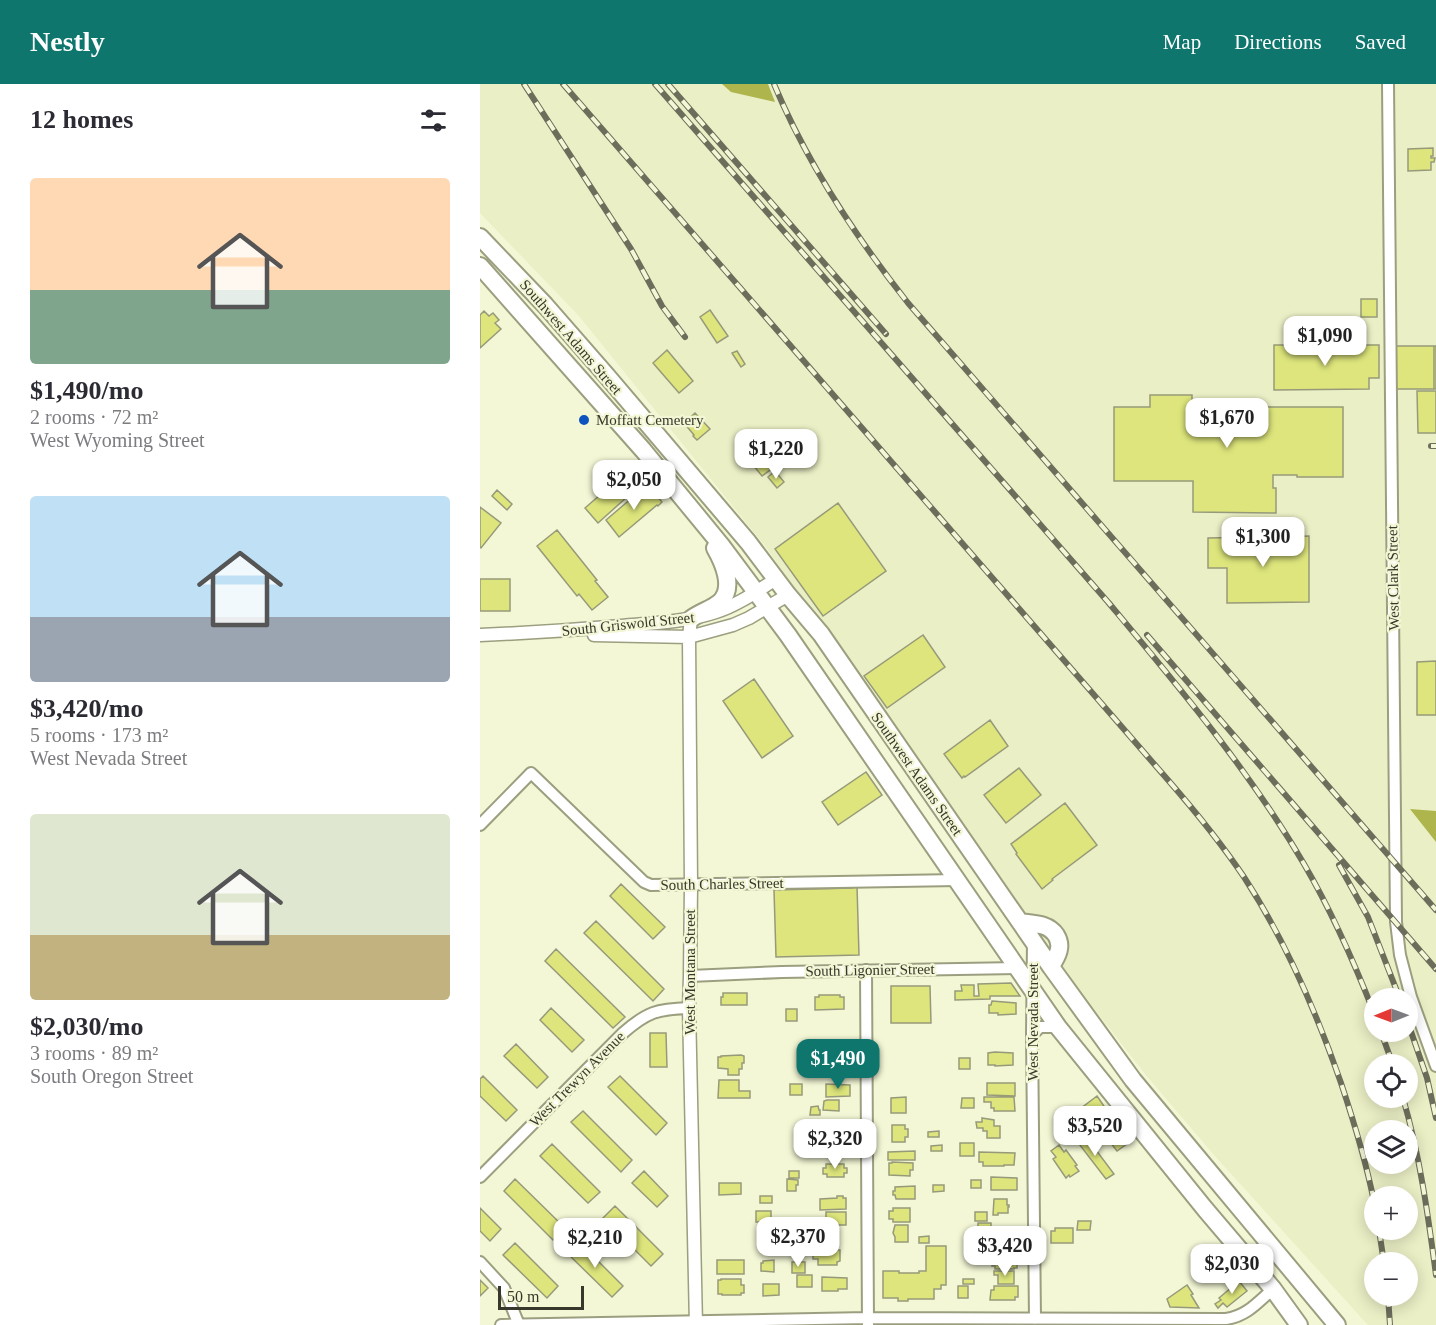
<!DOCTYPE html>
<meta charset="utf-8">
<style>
body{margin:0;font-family:"Times New Roman",serif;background:#f2f2f3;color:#2b2b33;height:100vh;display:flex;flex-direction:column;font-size:22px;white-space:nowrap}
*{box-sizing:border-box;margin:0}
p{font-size:20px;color:#7c7c81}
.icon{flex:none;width:33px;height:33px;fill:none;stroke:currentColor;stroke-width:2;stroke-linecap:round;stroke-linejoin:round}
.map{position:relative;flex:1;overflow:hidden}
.panel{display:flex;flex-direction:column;background:#fff;width:480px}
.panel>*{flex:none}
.needle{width:39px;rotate:269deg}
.controls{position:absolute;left:884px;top:904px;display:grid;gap:12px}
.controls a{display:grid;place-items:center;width:54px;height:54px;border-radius:50%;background:#fff;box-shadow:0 3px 15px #0003;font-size:30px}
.scale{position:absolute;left:18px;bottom:15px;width:86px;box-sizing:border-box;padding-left:6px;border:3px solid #37382b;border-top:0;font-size:16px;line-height:21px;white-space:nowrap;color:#37382b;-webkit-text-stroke:4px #f3f7d5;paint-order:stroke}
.price{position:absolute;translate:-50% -51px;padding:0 14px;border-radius:12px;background:#fff;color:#222;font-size:20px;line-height:39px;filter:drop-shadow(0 2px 3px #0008)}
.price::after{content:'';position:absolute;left:50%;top:36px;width:18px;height:14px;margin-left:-9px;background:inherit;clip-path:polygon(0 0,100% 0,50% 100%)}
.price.selected{background:#0f766e;color:#fff}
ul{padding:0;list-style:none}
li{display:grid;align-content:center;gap:12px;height:318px;padding:0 30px}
li span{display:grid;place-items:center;height:186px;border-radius:6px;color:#555}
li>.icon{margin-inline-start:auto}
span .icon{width:108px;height:108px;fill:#fffc;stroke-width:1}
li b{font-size:26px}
h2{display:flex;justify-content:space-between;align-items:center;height:72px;padding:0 30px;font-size:26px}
header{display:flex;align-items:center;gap:36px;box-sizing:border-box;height:84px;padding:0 30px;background:#0f766e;color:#fff}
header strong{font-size:28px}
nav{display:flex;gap:33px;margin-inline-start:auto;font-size:21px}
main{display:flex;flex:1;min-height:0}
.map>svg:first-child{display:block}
</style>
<header>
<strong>Nestly</strong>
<nav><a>Map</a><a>Directions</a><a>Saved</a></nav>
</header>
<main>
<section class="panel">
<h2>12 homes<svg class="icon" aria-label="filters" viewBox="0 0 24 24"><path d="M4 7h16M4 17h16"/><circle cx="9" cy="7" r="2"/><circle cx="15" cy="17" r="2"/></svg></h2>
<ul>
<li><span style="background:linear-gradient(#ffd9b3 60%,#7fa58c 0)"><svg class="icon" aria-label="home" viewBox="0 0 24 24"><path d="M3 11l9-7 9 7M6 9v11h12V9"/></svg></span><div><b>$1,490/mo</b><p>2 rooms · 72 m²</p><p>West Wyoming Street</p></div></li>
<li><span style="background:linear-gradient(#bfe0f5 65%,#9aa5b1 0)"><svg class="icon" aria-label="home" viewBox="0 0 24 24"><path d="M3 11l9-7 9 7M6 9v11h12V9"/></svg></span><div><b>$3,420/mo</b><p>5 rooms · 173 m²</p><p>West Nevada Street</p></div></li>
<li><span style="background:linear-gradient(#dfe7d0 65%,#c2b280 0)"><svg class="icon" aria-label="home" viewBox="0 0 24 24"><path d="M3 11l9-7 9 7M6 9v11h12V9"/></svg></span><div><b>$2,030/mo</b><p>3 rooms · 89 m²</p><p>South Oregon Street</p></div></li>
</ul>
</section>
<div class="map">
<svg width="956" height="1241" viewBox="0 0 956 1241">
<rect width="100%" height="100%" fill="#f3f7d5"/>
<path fill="#ebefc5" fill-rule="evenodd" d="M0,0H956V1241H888L734,1071L665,990L598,904L285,462L99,232L0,129ZM894,915H927V948H894ZM894,981H927V1014H894ZM894,1047H927V1080H894ZM894,1113H927V1146H894ZM894,1179H927V1212H894Z"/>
<path fill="#aeb54c" d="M242,0H288L295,18L251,8Z
M930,725L956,727V758Z"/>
<path fill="#dde57c" stroke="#979a7a" stroke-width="1.5" d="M953,64V72H951V74H955L954,78H951V86L928,87V65Z
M881,215H897V233H881Z
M230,226L248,252L237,259L220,233Z
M4,227L9,232L13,229L19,236L15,239L21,245L0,264V231Z
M794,261H899V294H889V305L794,306Z
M916,262H954V305H916Z
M954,262H956V305H954Z
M187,266L213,297L199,309L173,279Z
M257,267L265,280L261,283L252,269Z
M937,307H956V349H938Z
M670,311H712V323H863V393H817V391H793V404H796V429L713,428V397H634V323H670Z
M215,329L230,345L217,356L213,352L214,351L204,339Z
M279,368L293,384L282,392L269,376Z
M295,387L304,398L297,404L288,393Z
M144,390L157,404L118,439L105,424Z
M166,402L169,406L170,404L182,418L178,422L177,421L139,453L126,436Z
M17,406L32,420L27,426L12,412Z
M358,419L406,487L343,532L295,465Z
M0,423L21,439L1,464L0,463Z
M77,446L117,496L115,497L128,513L112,526L99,510L97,512L57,462Z
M829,452V518L747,519V484H728V454Z
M0,495H30V527H0Z
M443,551L465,583L407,624L384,592Z
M956,577V631H937V578Z
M274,595L313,652L282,674L243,617Z
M510,636L528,662L485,693L484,692L482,694L464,670Z
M539,684L561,711L526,739L504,711Z
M386,688L402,711L358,741L342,718Z
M585,719L617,761L572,795L573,796L562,805L536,770L537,769L531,760Z
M141,800L185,843L173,855L130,812Z
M372,802H377L379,871L296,873L294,806L372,804Z
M116,837L184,905L173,917L104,849Z
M76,865L145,933L133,944L65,877Z
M531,899L540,912H510V915L475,916V907H482L481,901H494V912H499L498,900Z
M411,902H450L451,939H411Z
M243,909H267V921H241V913H243Z
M339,911H360V913H364V925L335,926V913H339Z
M512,917L536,919V930L518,931V929H509V921H511Z
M71,924L104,956L92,968L60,936Z
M306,925H317V937H306Z
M170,949H186L187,983H170Z
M36,960L68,993L57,1004L24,972Z
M515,968L533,969V981L515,982V981H508V969Z
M261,971L264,972V979H262V985H259V991H248V985L238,984V973H241V972Z
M479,974H490V985H479Z
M3,992L37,1026L26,1037L0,1012V995Z
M140,992L187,1039L176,1051L128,1003Z
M239,996H259V1007H270V1014H238Z
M507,999H535V1012L507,1011Z
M310,1000H322V1011H310Z
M346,1000L370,1001V1012L346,1013Z
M617,1012L626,1025L599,1045L593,1038L604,1030L600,1025Z
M426,1013V1029H411V1014Z
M504,1013H534L535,1027H514V1024H511V1018H504Z
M482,1014H494V1024H481Z
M347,1016H359V1027L343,1026L344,1017Z
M338,1022L339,1026H340V1031H330L331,1023Z
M103,1027L152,1076L141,1088L91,1038Z
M502,1034L514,1036V1042H520V1054H507V1047H503V1044H497L496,1038H502Z
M412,1041H425V1045H428V1053H425V1058H412Z
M640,1042L651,1057L637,1067L626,1053Z
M459,1047V1053H448V1048Z
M604,1050L634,1090L626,1095L596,1056Z
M480,1059H494V1072H480Z
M72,1060L120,1108L108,1119L60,1072Z
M462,1061V1067H451V1062Z
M579,1061L584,1068L586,1066L597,1081L595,1082L599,1087L590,1093L589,1091L586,1094L573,1075L576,1073L571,1067Z
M435,1067V1076H408V1068Z
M499,1068L535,1069L534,1081H524V1082H503V1078H499Z
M412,1078L433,1079V1086H430V1092L409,1091V1079H412Z
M346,1080H364V1084H367V1089H364V1093H347V1090H343V1084H346Z
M164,1087L188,1112L177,1123L152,1099Z
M309,1087H319V1094H309Z
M511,1093L537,1094V1106H511Z
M35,1095L85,1144L73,1156L24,1107Z
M307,1095L318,1096V1101H316V1107H307Z
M491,1096H501V1104H491Z
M239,1099H261V1110L239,1111Z
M453,1101H464V1107L453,1108Z
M435,1102V1115H416L415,1111H413V1107H415V1103Z
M280,1112H292V1119H280Z
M357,1112H363V1114H366V1125L340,1126V1115L357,1114Z
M514,1115H527V1121H529V1123H528V1129H518V1131H513Z
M135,1122L183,1170L171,1182L123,1134Z
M0,1124L21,1145L10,1157L0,1147Z
M413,1124H430V1138H413V1135H409V1127H413Z
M276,1127H291V1138H276Z
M346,1128H366V1141H346Z
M495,1128H507V1137H495Z
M598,1137H611L610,1146H597Z
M498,1139H511V1144H498Z
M415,1141H428V1158H415V1153L413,1149Z
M314,1143H329V1157H315Z
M575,1144H593V1159H571V1147H575Z
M519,1151L534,1152L536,1160H534V1167H519Z
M449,1152V1159H439V1153Z
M98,1157L143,1202L132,1213L87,1169Z
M35,1159L78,1202L67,1214L23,1171Z
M446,1162H466V1201H461V1205H454V1215H428V1217H418V1214H403V1187H419V1189H439V1187H446Z
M337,1166H360V1177L357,1178V1181H338V1175H333V1170H337Z
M515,1171L534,1172V1173H537V1184H534V1185H515V1182H512V1172Z
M237,1176H264V1190H237Z
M294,1176V1188L281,1187V1179H283V1177Z
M312,1178H325V1189H312Z
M514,1187H534V1200H518V1191H514Z
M317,1191H332V1203H317Z
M342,1193L367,1194V1205H358V1207H342Z
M241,1195H261V1201H264V1209H261V1211H242V1210H238V1196H241Z
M483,1195H494V1200H483Z
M0,1196L8,1204L0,1212Z
M759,1197L767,1207L747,1223L743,1219L738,1224L735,1220L741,1216L739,1214Z
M283,1200H299V1211L283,1212Z
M707,1201L713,1210L711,1211L719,1224L690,1223L687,1215Z
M478,1202H488V1214H478Z
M514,1202H538V1213H535V1216H510L511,1206H514Z"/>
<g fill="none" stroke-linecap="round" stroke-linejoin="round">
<defs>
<path id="minor" d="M908,0L916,838L920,871L931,913L956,982
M0,741L51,689L164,798L171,801L478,796
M553,858L552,951L555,1235
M386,886L388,1240
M210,892L302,888L540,884
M552,951L560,943H578
M0,1093L143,949C167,928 177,925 209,924
M0,1178L24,1204L39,1241
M21,1241L388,1234L746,1235C767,1232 778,1218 793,1205"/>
<path id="tertiary" d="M211,535L209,553L211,801L210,892L209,924L216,1241
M0,551C47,549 94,546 141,542C173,539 206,538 236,528C258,521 277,507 296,495
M114,551L209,553L253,541L269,534L308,511"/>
<path id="primary" d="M0,153L65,221L127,292L268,458L308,511L341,550L571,883L653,996L857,1241
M0,182L163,366L241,461L308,551L578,943L725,1125L793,1205L819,1241
M211,535C220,528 232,525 240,518C255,504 243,478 235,464
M540,838C553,840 568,839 576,851C579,856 580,860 579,865C578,872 573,878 571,883"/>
</defs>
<use href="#minor" stroke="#9c9f7f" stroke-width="14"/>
<use href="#tertiary" stroke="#9c9f7f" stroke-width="15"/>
<use href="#primary" stroke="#9c9f7f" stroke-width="20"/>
<use href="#minor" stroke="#fff" stroke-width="10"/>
<use href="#tertiary" stroke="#fff" stroke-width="12"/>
<use href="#primary" stroke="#fff" stroke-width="16"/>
<defs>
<path id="rail" d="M44,0L151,165L182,222L205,253
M83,0L688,696C715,727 741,759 764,793C805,856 836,927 861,999C874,1038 886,1077 894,1118
M175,0L628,518C698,602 769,686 824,780C852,828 874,878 894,929
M188,0L406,250
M294,0C327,79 375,152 428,219L956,826
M951,362H956
M667,551L956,885
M859,781L888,833L920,915
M927,936L947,994L956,1034
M901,948L913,981
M923,1014C940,1072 948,1131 956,1191
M899,1146L904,1179
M908,1212L910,1241"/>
</defs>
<use href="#rail" stroke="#6c6d5b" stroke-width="6"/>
<use href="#rail" stroke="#f3f7d5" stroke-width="4" stroke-dasharray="11" stroke-linecap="butt"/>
</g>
<circle fill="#0e53be" stroke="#f3f7d5" stroke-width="2" cx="104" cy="336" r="6"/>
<g text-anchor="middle" stroke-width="4.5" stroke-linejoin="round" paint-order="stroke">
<g font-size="15" fill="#37382b" stroke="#f3f7d5">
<text transform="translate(91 253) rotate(49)" y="5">Southwest Adams Street</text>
<text transform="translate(913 494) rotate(-91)" y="5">West Clark Street</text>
<text transform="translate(148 540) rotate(-6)" y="5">South Griswold Street</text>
<text transform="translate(437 690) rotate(55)" y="5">Southwest Adams Street</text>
<text transform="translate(242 800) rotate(-1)" y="5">South Charles Street</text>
<text transform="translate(390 886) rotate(-1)" y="5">South Ligonier Street</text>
<text transform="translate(210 888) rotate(-90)" y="5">West Montana Street</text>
<text transform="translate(553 938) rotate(-90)" y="5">West Nevada Street</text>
<text transform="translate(97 995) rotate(-45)" y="5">West Trewyn Avenue</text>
</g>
<g font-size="15" fill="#37382b" stroke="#f3f7d5" text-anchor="start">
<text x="116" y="341">Moffatt Cemetery</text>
</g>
</g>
</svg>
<div class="controls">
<a><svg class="needle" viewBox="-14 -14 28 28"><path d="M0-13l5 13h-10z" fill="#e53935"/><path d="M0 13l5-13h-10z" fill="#7c7c81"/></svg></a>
<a><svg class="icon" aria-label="locate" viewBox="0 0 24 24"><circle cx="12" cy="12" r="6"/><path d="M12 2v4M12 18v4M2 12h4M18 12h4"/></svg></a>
<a><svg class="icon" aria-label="layers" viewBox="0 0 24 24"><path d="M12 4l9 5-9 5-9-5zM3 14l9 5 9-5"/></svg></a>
<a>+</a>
<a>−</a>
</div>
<div class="scale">50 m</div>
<b class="price" style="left:845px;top:283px">$1,090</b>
<b class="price" style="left:747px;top:365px">$1,670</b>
<b class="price" style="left:296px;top:396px">$1,220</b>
<b class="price" style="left:154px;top:427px">$2,050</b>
<b class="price" style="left:783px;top:484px">$1,300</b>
<b class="price selected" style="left:358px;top:1006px">$1,490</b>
<b class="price" style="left:615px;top:1073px">$3,520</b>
<b class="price" style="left:355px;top:1086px">$2,320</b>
<b class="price" style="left:318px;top:1184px">$2,370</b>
<b class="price" style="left:115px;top:1185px">$2,210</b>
<b class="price" style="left:525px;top:1193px">$3,420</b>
<b class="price" style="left:752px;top:1211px">$2,030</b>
</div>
</main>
